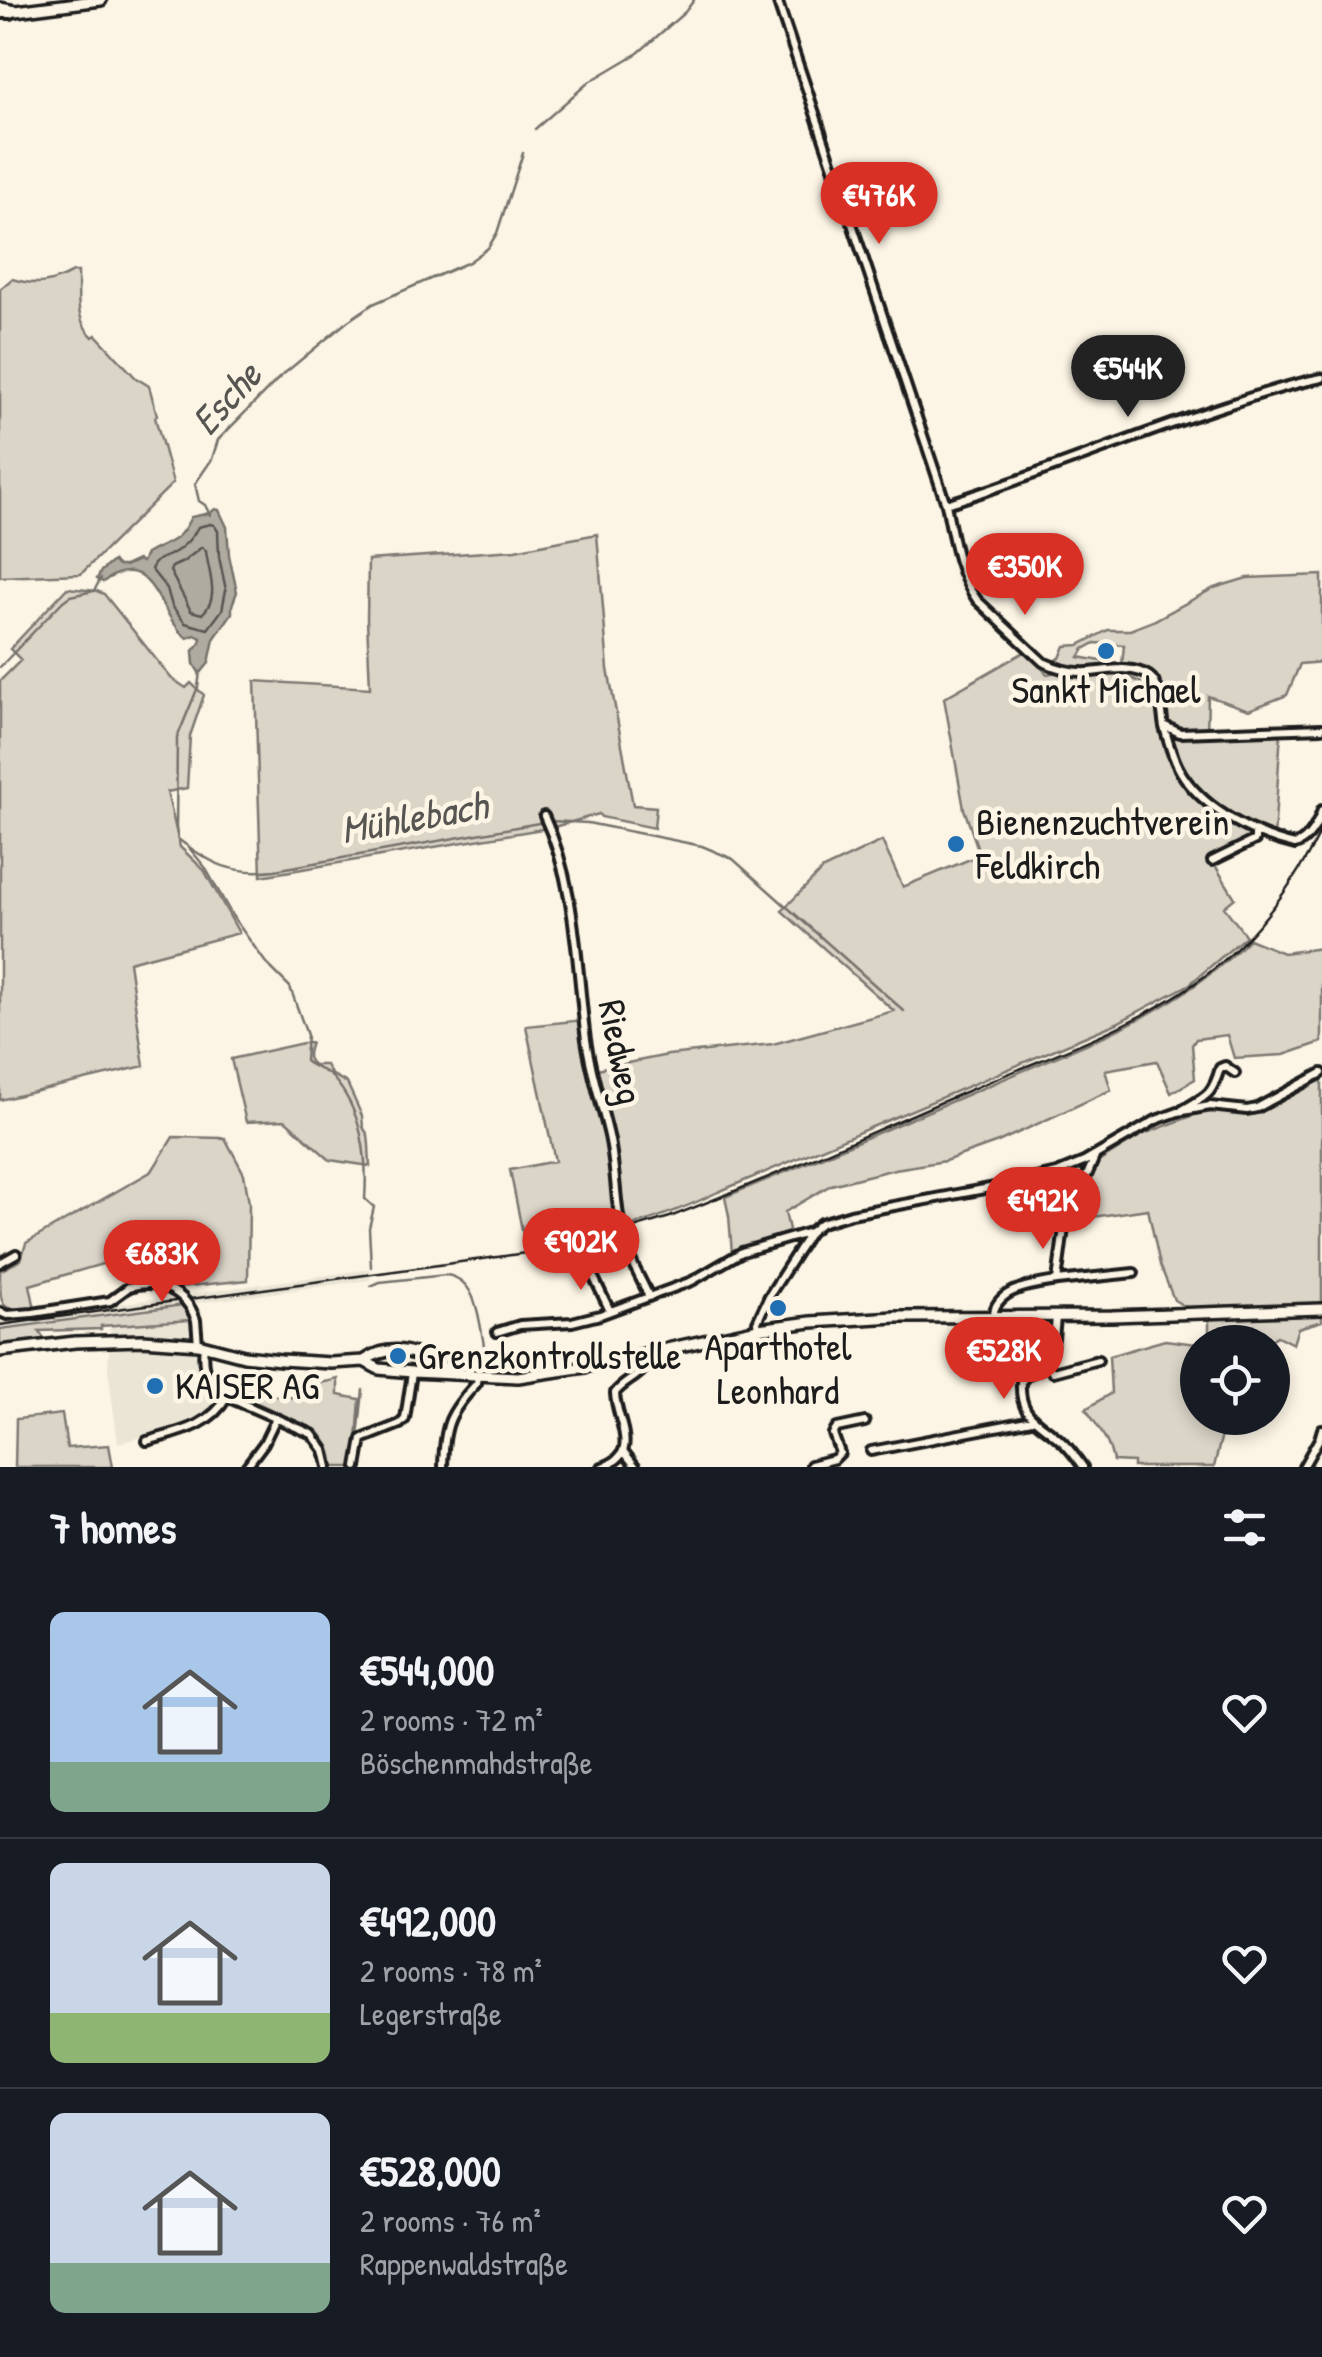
<!DOCTYPE html>
<meta charset="utf-8">
<style>
body{margin:0;font-family:"Patrick Hand",sans-serif;background:#242831;color:#f1f3f6;height:100vh;display:flex;flex-direction:column;font-size:38px;white-space:nowrap}
*{box-sizing:border-box;margin:0}
p{font-size:32px;color:#9ea1a6}
.icon{flex:none;width:55px;height:55px;fill:none;stroke:currentColor;stroke-width:2;stroke-linecap:round;stroke-linejoin:round}
.map{position:relative;height:1467px;overflow:hidden}
.panel{display:flex;flex-direction:column;background:#171b24;flex:1}
.panel>*{flex:none}
.controls{position:absolute;left:1180px;top:1325px;display:grid;gap:20px}
.controls a{display:grid;place-items:center;width:110px;height:110px;border-radius:50%;background:#171b24;box-shadow:0 5px 15px #0003;font-size:50px}
.price{position:absolute;translate:-50% -85px;padding:0 22px;border-radius:35px;background:#d93025;color:#fff;font-size:32px;line-height:65px;filter:drop-shadow(0 2px 5px #0008)}
.price::after{content:'';position:absolute;left:50%;top:60px;width:30px;height:22px;margin-left:-15px;background:inherit;clip-path:polygon(0 0,100% 0,50% 100%)}
.price.active{background:#222;color:#fff}
ul{padding:0;list-style:none}
li{display:flex;align-items:center;gap:30px;height:250px;padding:0 50px}
li+li{border-top:2px solid #363941}
li span{display:grid;place-items:center;flex:none;width:280px;height:200px;border-radius:15px;color:#555}
li>.icon{margin-inline-start:auto}
span .icon{width:120px;height:120px;fill:#fffc;stroke-width:1}
li b{font-size:42px}
h2{display:flex;justify-content:space-between;align-items:center;height:120px;padding:0 50px;font-size:42px}
.map>svg:first-child{display:block}
</style>
<div class="map">
<svg width="1322" height="1467" viewBox="0 0 1322 1467">
<rect width="100%" height="100%" fill="#fcf5e5"/>
<filter id="ink" filterUnits="userSpaceOnUse"><feTurbulence type="fractalNoise" baseFrequency=".01" numOctaves="2"/><feDisplacementMap in="SourceGraphic" scale="20" xChannelSelector="R" yChannelSelector="G"/><feConvolveMatrix kernelMatrix="1 2 1 2 8 2 1 2 1" color-interpolation-filters="sRGB"/></filter>
<g filter="url(#ink)">
<path fill="#ebe5d6" d="M371,1269L370,1280L0,1329V1320Z
M191,1320L199,1368L207,1384L221,1398L218,1403L194,1424L118,1443L108,1369L110,1325Z"/>
<path fill="#dbd5c8" stroke="#7c7872" stroke-width="2.5" fill-rule="evenodd" d="M73,272H78C79,296 74,320 93,337L96,335L136,378L149,386L157,415L155,417L173,483L81,574L0,577V289L12,279C36,286 51,284 73,272Z
M597,534L608,669L633,805L656,807L654,828L601,817L599,814L554,827L261,876L255,681L370,688L367,619L368,560L515,550Z
M1322,575V662L1300,664L1287,695L1249,710L1208,696L1207,734L1281,731L1274,838L1256,831L1254,840L1213,862L1235,898L1224,907L1246,936L1190,984L1117,1023L718,1192C657,1222 593,1239 526,1250L510,1170L555,1161L526,1026L583,1020L597,1069L668,1055L773,1044L894,1011L782,911L823,869L882,841L903,887L980,855L964,809L944,698L1026,651L1047,674L1057,672L1051,662L1060,658L1065,646L1079,645L1108,630H1130L1153,621L1214,588L1247,578ZM1095,643L1124,645L1122,665L1151,676L1161,707L1152,705C1149,687 1141,678 1121,677L1120,673L1107,669V662L1079,657L1084,649Z
M67,588L97,591L104,594L171,678L186,688L191,683L204,695L190,736L187,788L167,792L180,847L204,870L239,933L129,962L144,1066L0,1100V681L21,660L10,649Z
M1249,939L1283,953L1322,948V1042L1284,1055L1234,1058L1227,1035L1196,1039L1192,1045L1195,1079L1171,1093L1157,1061L1105,1070L1111,1090L998,1142L945,1161L895,1169L831,1185L785,1212L790,1234L732,1253L729,1216L725,1197C817,1159 908,1120 999,1081C1087,1043 1181,1011 1249,939Z
M303,1043H311C308,1052 305,1059 314,1065H326L331,1074L347,1083L362,1116L363,1127L368,1135L369,1145L370,1166L330,1160L285,1120L246,1122L231,1059Z
M1322,1073V1321L1298,1328L1293,1344L1277,1336L1268,1342H1209V1321L1174,1300L1160,1265L1148,1209L1072,1220L1097,1163L1141,1135L1197,1114L1228,1110L1247,1111Z
M173,1137L225,1138L244,1174L249,1203L248,1280L180,1287L151,1278L129,1283L123,1258L30,1285L35,1309C0,1311 0,1309 0,1271L21,1260L26,1243L152,1171Z
M183,1305L191,1320L101,1326V1329L39,1331L46,1341L0,1348V1329Z
M1165,1340L1197,1344L1198,1418H1226L1214,1467H1133V1462L1113,1461C1109,1439 1098,1428 1086,1409L1111,1393L1109,1356Z
M338,1379V1395L360,1399L355,1467H333C334,1452 327,1442 318,1431L223,1387L227,1383L231,1385L232,1389L265,1391L266,1395L300,1398L303,1387L315,1388L316,1384Z
M62,1414L67,1448L109,1445L113,1467H15L16,1419Z"/>
<path fill="#b0aba1" stroke="#75726c" stroke-width="2.5" d="M215,509L219,510L227,527L229,555L237,592L232,605V613L214,639L209,663L200,674L194,664L193,652L200,643L201,638L195,635L187,638C157,614 152,546 103,582L97,579L101,571L113,561L118,566H125L138,560L142,562L146,554C170,540 177,545 191,517L210,513Z"/>
<g fill="none" stroke-linecap="round" stroke-linejoin="round">
<path stroke="#575551" stroke-width="2.5" d="M210,524L214,525L218,531L219,557L226,590L222,610L208,629L185,623L172,606L167,589L151,569C157,558 161,559 172,554C183,548 193,537 198,527Z
M202,547L206,551C208,572 221,598 202,614L191,611L170,571L172,567L183,562Z"/>
<path stroke="#75726c" stroke-width="2.5" d="M535,129L589,82L638,53L685,12L694,0
M210,515L205,505L199,501L195,484L212,459L218,440L280,377L348,321L373,304L469,262L488,248L497,233L523,153
M0,667L63,601L70,596L94,591L101,578
M200,672L198,687L177,738L176,828L178,839C212,865 233,875 275,870L550,821L588,823L702,846L733,859L904,1011
M190,849L205,867L233,917L266,963L290,987L307,1035L305,1061C314,1069 323,1068 332,1077C362,1109 368,1157 365,1199L374,1207L369,1228L371,1267
M371,1286L380,1282L446,1275C479,1279 479,1324 485,1350
M356,1456L363,1390"/>
<defs>
<path id="street" d="M777,0L946,504C953,538 957,571 977,600L1043,662C1058,669 1072,673 1088,672C1107,671 1131,664 1149,676C1162,685 1161,712 1164,727C1169,744 1174,763 1184,777C1207,811 1256,836 1295,845C1309,841 1318,823 1322,810
M0,14H11L15,12
M946,504C1040,475 1132,436 1227,405C1258,395 1289,384 1322,378
M1165,726L1180,733L1322,728
M544,816C576,885 576,958 585,1032C589,1068 601,1101 609,1136C616,1168 615,1202 622,1234C627,1257 640,1276 649,1297
M1212,861L1255,840V831
M1182,1110C1206,1096 1212,1096 1220,1068L1225,1066L1235,1073
M585,1259L610,1311
M0,1263L16,1254
M1057,1281L1134,1273
M0,1312L7,1315L33,1313L110,1301L129,1287
M993,1317C995,1288 1033,1285 1057,1281L1064,1228L1095,1157
M1056,1317L1054,1339L1046,1365L1027,1375L1021,1382C1019,1418 1039,1420 1061,1441C1070,1448 1076,1458 1083,1467
M196,1320L198,1344
M758,1329L757,1322L769,1296L810,1232L821,1223L851,1214L1006,1185L1057,1173L1084,1162L1156,1120L1178,1112L1210,1106L1247,1110L1257,1108L1322,1073
M497,1332L520,1325L572,1322L600,1315L692,1281L742,1252L810,1232
M204,1346C201,1368 207,1385 227,1397L312,1434L324,1450L328,1467
M1046,1365L1053,1372L1098,1360
M147,1441C178,1432 210,1427 227,1397
M871,1451L1032,1420
M624,1452L636,1467
M811,1465L834,1459L840,1453L833,1434L837,1428L865,1422
M246,1467L264,1443L276,1418
M357,1467L362,1439L400,1424L405,1419L412,1373
M443,1467C444,1425 449,1413 477,1383L478,1376
M602,1467C643,1454 616,1422 615,1393C626,1378 650,1375 646,1354
M1303,1467L1319,1439L1322,1429"/>
<path id="secondary" d="M0,8L16,11L101,0"/>
<path id="primary" d="M0,1351L75,1342L143,1340L198,1344L244,1356L281,1360L331,1363L364,1361L379,1369L412,1372L518,1377L585,1367L758,1329L811,1322L896,1317L1112,1316L1322,1309
M364,1361C392,1341 423,1353 448,1371"/>
</defs>
<use href="#street" stroke="#1c1c1c" stroke-width="14"/>
<use href="#secondary" stroke="#1c1c1c" stroke-width="16"/>
<use href="#primary" stroke="#1c1c1c" stroke-width="16"/>
<use href="#street" stroke="#fcf5e5" stroke-width="6"/>
<use href="#secondary" stroke="#fcf5e5" stroke-width="9"/>
<use href="#primary" stroke="#fcf5e5" stroke-width="9"/>
<path stroke="#1c1c1c" stroke-width="2.5" d="M0,1325L533,1252L597,1239L670,1217C772,1178 871,1132 972,1089C1052,1054 1141,1026 1210,972C1259,933 1294,884 1322,829"/>
<defs>
<path id="street-bridge" d="M129,1287C159,1278 186,1291 196,1320"/>
</defs>
<use href="#street-bridge" stroke="#1c1c1c" stroke-width="14" stroke-linecap="butt"/>
<use href="#street-bridge" stroke="#fcf5e5" stroke-width="6"/>
</g>
</g>
<g fill="#1f6fb2" stroke="#fcf5e5" stroke-width="4">
<circle cx="1106" cy="651" r="10"/>
<circle cx="956" cy="844" r="10"/>
<circle cx="778" cy="1308" r="10"/>
<circle cx="398" cy="1356" r="10"/>
<circle cx="155" cy="1386" r="10"/>
</g>
<g text-anchor="middle" stroke-width="9" stroke-linejoin="round" paint-order="stroke">
<g font-size="38" fill="#1c1c1c" stroke="#fcf5e5" text-anchor="start">
<text x="1106" y="703" text-anchor="middle">Sankt Michael</text>
<text x="976" y="835">Bienenzuchtverein<tspan x="976" dy="44">Feldkirch</tspan></text>
<text x="778" y="1360" text-anchor="middle">Aparthotel<tspan x="778" dy="44">Leonhard</tspan></text>
<text x="418" y="1369">Grenzkontrollstelle</text>
<text x="175" y="1399">KAISER AG</text>
</g>
<g font-size="38" fill="#1c1c1c" stroke="#fcf5e5">
<text transform="translate(621 1052) rotate(79)" y="13">Riedweg</text>
</g>
<g font-size="40" font-style="italic" fill="#575551" stroke="#fcf5e5">
<text transform="translate(226 398) rotate(-48)" y="14">Esche</text>
<text transform="translate(414 817) rotate(-10)" y="14">Mühlebach</text>
</g>
</g>
</svg>
<div class="controls">
<a><svg class="icon" aria-label="locate" viewBox="0 0 24 24"><circle cx="12" cy="12" r="6"/><path d="M12 2v4M12 18v4M2 12h4M18 12h4"/></svg></a>
</div>
<b class="price" style="left:879px;top:247px">€476K</b>
<b class="price active" style="left:1128px;top:420px">€544K</b>
<b class="price" style="left:1025px;top:618px">€350K</b>
<b class="price" style="left:1043px;top:1252px">€492K</b>
<b class="price" style="left:581px;top:1293px">€902K</b>
<b class="price" style="left:162px;top:1305px">€683K</b>
<b class="price" style="left:1004px;top:1402px">€528K</b>
</div>
<section class="panel">
<h2>7 homes<svg class="icon" aria-label="filters" viewBox="0 0 24 24"><path d="M4 7h16M4 17h16"/><circle cx="9" cy="7" r="2"/><circle cx="15" cy="17" r="2"/></svg></h2>
<ul>
<li><span style="background:linear-gradient(#a9c7e8 75%,#7fa58c 0)"><svg class="icon" aria-label="home" viewBox="0 0 24 24"><path d="M3 11l9-7 9 7M6 9v11h12V9"/></svg></span><div><b>€544,000</b><p>2 rooms · 72 m²</p><p>Böschenmahdstraße</p></div><svg class="icon" aria-label="heart" viewBox="0 0 24 24"><path d="M12 20l-8-8c-3-5 5-10 8-4 3-6 11-1 8 4z"/></svg></li>
<li><span style="background:linear-gradient(#c9d6e8 75%,#8fb573 0)"><svg class="icon" aria-label="home" viewBox="0 0 24 24"><path d="M3 11l9-7 9 7M6 9v11h12V9"/></svg></span><div><b>€492,000</b><p>2 rooms · 78 m²</p><p>Legerstraße</p></div><svg class="icon" aria-label="heart" viewBox="0 0 24 24"><path d="M12 20l-8-8c-3-5 5-10 8-4 3-6 11-1 8 4z"/></svg></li>
<li><span style="background:linear-gradient(#c9d6e8 75%,#7fa58c 0)"><svg class="icon" aria-label="home" viewBox="0 0 24 24"><path d="M3 11l9-7 9 7M6 9v11h12V9"/></svg></span><div><b>€528,000</b><p>2 rooms · 76 m²</p><p>Rappenwaldstraße</p></div><svg class="icon" aria-label="heart" viewBox="0 0 24 24"><path d="M12 20l-8-8c-3-5 5-10 8-4 3-6 11-1 8 4z"/></svg></li>
</ul>
</section>
